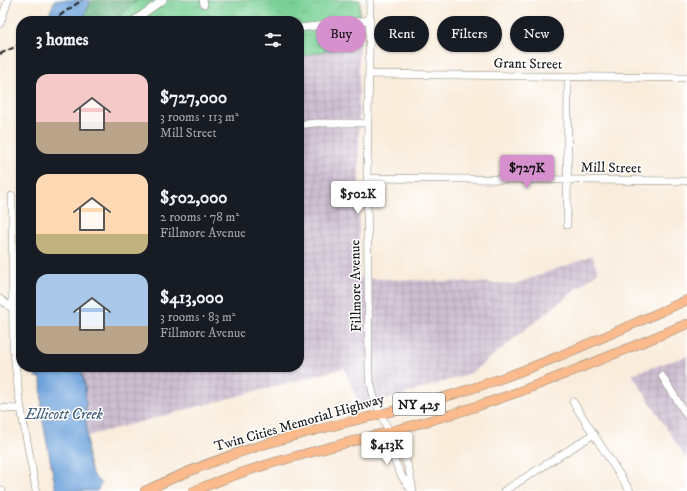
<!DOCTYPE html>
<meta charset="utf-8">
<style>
body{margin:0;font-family:"IM FELL DW Pica",serif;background:#242831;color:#f1f3f6;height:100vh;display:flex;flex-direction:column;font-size:15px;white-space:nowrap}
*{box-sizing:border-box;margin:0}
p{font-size:13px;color:#9ea1a6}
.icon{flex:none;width:22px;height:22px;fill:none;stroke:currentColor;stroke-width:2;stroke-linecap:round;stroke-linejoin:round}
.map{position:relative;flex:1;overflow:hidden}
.details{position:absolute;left:16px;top:16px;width:288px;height:356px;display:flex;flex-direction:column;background:#171b24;border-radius:16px;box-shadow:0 1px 3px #0004}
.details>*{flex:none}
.top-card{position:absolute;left:316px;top:16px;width:311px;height:36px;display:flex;gap:8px}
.price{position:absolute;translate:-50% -34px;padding:0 9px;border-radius:4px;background:#fff;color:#222;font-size:13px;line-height:26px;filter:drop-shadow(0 1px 2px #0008)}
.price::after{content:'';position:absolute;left:50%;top:24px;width:12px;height:9px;margin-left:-6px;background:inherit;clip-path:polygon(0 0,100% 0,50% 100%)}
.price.selected{background:#d690ce;color:#111}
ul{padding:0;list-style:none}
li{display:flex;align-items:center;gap:12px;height:100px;padding:0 20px}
li span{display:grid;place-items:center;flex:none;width:112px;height:80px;border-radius:12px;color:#555}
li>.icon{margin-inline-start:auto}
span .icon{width:48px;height:48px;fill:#fffc;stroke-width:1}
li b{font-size:17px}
h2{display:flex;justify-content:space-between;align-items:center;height:48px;padding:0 20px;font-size:17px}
.tag{padding:0 14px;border-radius:18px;background:#171b24;box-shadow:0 1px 3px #0004;font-size:14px;line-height:36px}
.tag.selected{background:#d690ce;color:#111}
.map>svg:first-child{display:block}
</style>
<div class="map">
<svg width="687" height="491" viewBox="0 0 687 491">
<defs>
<pattern id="industrial-grid" width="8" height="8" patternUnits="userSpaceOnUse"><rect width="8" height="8" fill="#cebed1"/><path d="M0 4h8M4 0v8" fill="none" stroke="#b0a3b3"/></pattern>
<pattern id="forest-crowns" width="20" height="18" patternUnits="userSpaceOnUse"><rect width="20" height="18" fill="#63b37f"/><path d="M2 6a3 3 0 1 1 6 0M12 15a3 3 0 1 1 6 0" fill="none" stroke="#519167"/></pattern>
<pattern id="park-tufts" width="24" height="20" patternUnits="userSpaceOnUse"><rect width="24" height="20" fill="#7ad196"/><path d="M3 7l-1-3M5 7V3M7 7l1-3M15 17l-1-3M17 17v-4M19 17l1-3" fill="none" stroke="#69b381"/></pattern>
</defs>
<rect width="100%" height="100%" fill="#fff"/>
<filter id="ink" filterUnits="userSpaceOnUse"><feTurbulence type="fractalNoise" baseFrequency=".025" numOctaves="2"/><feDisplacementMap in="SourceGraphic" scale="8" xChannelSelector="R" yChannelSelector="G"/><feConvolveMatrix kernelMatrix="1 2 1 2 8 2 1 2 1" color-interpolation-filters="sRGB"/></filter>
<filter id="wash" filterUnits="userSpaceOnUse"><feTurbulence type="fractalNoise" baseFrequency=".012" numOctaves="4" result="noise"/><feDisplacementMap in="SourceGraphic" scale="16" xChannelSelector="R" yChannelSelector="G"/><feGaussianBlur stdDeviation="0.9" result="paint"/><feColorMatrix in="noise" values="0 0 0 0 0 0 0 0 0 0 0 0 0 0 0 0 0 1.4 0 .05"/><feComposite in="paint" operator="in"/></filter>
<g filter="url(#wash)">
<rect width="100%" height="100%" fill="#f9ecdb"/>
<path fill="url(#industrial-grid)" d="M359,43V278L515,284L592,256L598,272L471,373L361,408L344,368L87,436L85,385L80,367H299V57Z
M687,356V460L632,374Z"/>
<path fill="url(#forest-crowns)" stroke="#40684e" d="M93,0H157L129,21H83L82,19Z"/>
<path fill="url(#park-tufts)" stroke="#4b7659" d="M138,0H360L359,43L299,57V21H114Z"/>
<path fill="#6ea3db" stroke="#45607c" d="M55,0H91L82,21H50V12Z
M34,367H80L85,385L88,459L92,474L101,484L97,491H56L42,416L41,378L36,377Z"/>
</g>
<g filter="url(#ink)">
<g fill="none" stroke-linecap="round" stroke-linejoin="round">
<defs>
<path id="minor" d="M203,0L204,4
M370,0L367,178L369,376L374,398L389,432L391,453L402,477L412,491
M133,21L163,0
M0,24L8,0
M299,28L370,20
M369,74L687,78
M299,125L315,123H368
M367,178L687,181
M12,196L13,345L19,397L36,491
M567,225L568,77
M0,299L12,308
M662,376L687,416
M573,402L630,491
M0,408L21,409
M390,433C405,453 409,466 413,491
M0,490L2,491
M504,491L594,434"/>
<path id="major" d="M145,491C189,470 235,452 283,439C342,422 402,411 461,392C538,368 613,333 687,300
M194,491C271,458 354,443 435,419C521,395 604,358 687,324"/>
</defs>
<use href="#minor" stroke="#8a847c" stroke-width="8"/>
<use href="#major" stroke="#8a847c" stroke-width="10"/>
<use href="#minor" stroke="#fff" stroke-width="7"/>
<use href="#major" stroke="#fbbb8c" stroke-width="9"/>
<path stroke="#1c1c1c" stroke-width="2" stroke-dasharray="6 3" stroke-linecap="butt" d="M52,21L82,0
M0,54L21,44"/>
</g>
</g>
<g text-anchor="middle" stroke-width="3" stroke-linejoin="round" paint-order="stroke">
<rect fill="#fff" stroke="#606060" stroke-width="1" x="393" y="393" width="52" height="22" rx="3"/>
<g font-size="13" font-weight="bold" fill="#1c1c1c">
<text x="419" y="409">NY 425</text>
</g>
<g font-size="14" fill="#1c1c1c" stroke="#fff">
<text transform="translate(528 63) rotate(1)" y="5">Grant Street</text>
<text transform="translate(611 167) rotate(1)" y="5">Mill Street</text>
<text transform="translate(355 286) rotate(-91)" y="5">Fillmore Avenue</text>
<text transform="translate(299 422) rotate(-16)" y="5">Twin Cities Memorial Highway</text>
</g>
<g font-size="15" font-style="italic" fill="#45607c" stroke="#fff">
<text x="64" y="419">Ellicott Creek</text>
</g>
</g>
</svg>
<b class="price selected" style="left:527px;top:189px">$727K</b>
<b class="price" style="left:358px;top:215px">$502K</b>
<b class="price" style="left:387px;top:466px">$413K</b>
<div class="top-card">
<a class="tag selected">Buy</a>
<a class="tag">Rent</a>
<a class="tag">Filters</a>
<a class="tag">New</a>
</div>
<section class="details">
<h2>3 homes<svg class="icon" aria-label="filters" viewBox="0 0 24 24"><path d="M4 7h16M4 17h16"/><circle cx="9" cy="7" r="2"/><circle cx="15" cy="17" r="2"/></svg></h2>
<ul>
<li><span style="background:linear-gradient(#f6c9c9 60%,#b9a48a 0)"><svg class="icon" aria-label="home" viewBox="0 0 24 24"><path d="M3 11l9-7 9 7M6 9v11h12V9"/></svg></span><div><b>$727,000</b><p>3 rooms · 113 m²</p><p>Mill Street</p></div></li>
<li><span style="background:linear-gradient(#ffd9b3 75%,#c2b280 0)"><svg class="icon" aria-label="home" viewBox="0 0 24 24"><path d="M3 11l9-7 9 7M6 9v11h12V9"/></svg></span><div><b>$502,000</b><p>2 rooms · 78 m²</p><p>Fillmore Avenue</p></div></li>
<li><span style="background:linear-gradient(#a9c7e8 65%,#b9a48a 0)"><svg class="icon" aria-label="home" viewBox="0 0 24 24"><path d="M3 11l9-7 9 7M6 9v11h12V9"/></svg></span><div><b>$413,000</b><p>3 rooms · 83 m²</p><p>Fillmore Avenue</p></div></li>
</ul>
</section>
</div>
